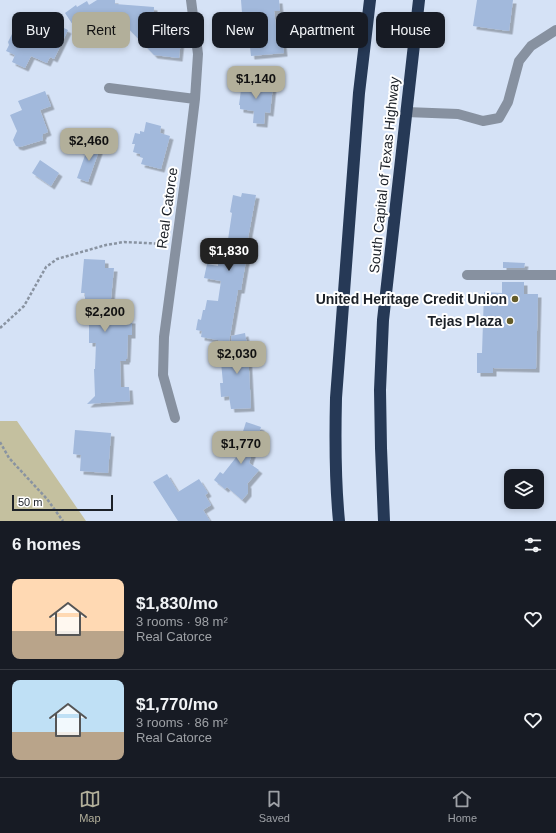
<!DOCTYPE html>
<meta charset="utf-8">
<style>
body{margin:0;font-family:Helvetica,sans-serif;background:#20242c;color:#f1f3f6;height:100vh;display:flex;flex-direction:column;font-size:15px;white-space:nowrap}
*{box-sizing:border-box;margin:0}
p{font-size:13px;color:#9ea1a6}
.icon{flex:none;width:22px;height:22px;fill:none;stroke:currentColor;stroke-width:2;stroke-linecap:round;stroke-linejoin:round}
.map{position:relative;height:521px;overflow:hidden}
.panel{display:flex;flex-direction:column;background:#171b24;flex:1}
.panel>*{flex:none}
.top-card{position:absolute;left:12px;top:12px;width:532px;height:36px;display:flex;gap:8px}
.controls{position:absolute;left:504px;top:469px;display:grid;gap:8px}
.controls a{display:grid;place-items:center;width:40px;height:40px;border-radius:8px;background:#171b24;box-shadow:0 2px 6px #0003;font-size:20px}
.scale{position:absolute;left:12px;bottom:10px;width:101px;box-sizing:border-box;padding-left:4px;border:2px solid #1c2128;border-top:0;font-size:11px;line-height:14px;white-space:nowrap;color:#1c2128;-webkit-text-stroke:3px #fff;paint-order:stroke}
.price{position:absolute;translate:-50% -34px;padding:0 9px;border-radius:8px;background:#b2af9a;color:#111;font-size:13px;line-height:26px;filter:drop-shadow(0 1px 2px #0008)}
.price::after{content:'';position:absolute;left:50%;top:24px;width:12px;height:9px;margin-left:-6px;background:inherit;clip-path:polygon(0 0,100% 0,50% 100%)}
.price.on{background:#222;color:#fff}
ul{padding:0;list-style:none}
li{display:flex;align-items:center;gap:12px;height:100px;padding:0 12px}
li+li{border-top:1px solid #363941}
li span{display:grid;place-items:center;flex:none;width:112px;height:80px;border-radius:8px;color:#555}
li>.icon{margin-inline-start:auto}
span .icon{width:48px;height:48px;fill:#fffc;stroke-width:1}
li b{font-size:17px}
h2{display:flex;justify-content:space-between;align-items:center;height:48px;padding:0 12px;font-size:17px}
.chip{padding:0 14px;border-radius:8px;background:#171b24;box-shadow:0 2px 6px #0003;font-size:14px;line-height:36px}
.chip.on{background:#b2af9a;color:#111}
.dock{display:flex;justify-content:space-around;align-items:center;height:56px;border-top:1px solid #363941;background:#171b24;font-size:11px;color:#9ea1a6}
.dock a{display:grid;justify-items:center;gap:2px}
.dock .on{color:#b2af9a}
.map>svg:first-child{display:block}
</style>
<div class="map">
<svg width="556" height="521" viewBox="0 0 556 521">
<defs>
<filter id="shadow"><feDropShadow dx="3.5" dy="3.5" stdDeviation="0" flood-color="#0004"/></filter>
</defs>
<rect width="100%" height="100%" fill="#d5e2f6"/>
<path fill="#c4c09f" d="M0,421H17L86,521H0Z"/>
<path fill="#a2b9dc" filter="url(#shadow)" d="M97,0H115V4L154,7L153,31L159,38L181,40L179,58L154,55L124,24L85,43L65,13L76,5L77,7L87,1L89,5Z
M241,0H279L280,11H274L277,35L282,34L284,53L251,56L249,38H247L244,12L242,13Z
M477,0H513L509,31L473,26Z
M37,15L68,30L54,59L50,57L47,63L31,56L25,68L12,62L15,55L6,51L9,45L8,42L12,34L25,41Z
M242,82L273,86L270,113L265,112L264,124L253,123L254,111L240,109V105H239Z
M45,91L51,106L40,110L48,132L43,134V136H42L43,140L20,147L16,146L13,140L17,131L10,115L22,110L18,101Z
M146,122L161,126L160,133L170,136L161,169L141,164L143,158L140,157V154L133,152L135,144H132L135,133L140,134V131L144,132Z
M90,141L101,145L88,182L77,178Z
M40,160L59,173L51,186L32,173Z
M242,193L256,195L246,249H248L241,290H238L229,342L201,337L202,331L196,330L198,319L201,320L203,310H205L207,300L218,301L221,281L204,278L207,264L218,266V261H220L223,245L227,246L232,213L230,212L233,195L241,197Z
M84,259L105,260V268H114L109,319L132,320V335H128L127,359H126V361H120L121,387H129L130,401L87,404L95,396L94,369H95L96,343H89V302H85V293H81Z
M503,262L525,263L524,268H503Z
M502,282H524V294H538L536,369L493,368V373H477V353H482L484,292L502,293Z
M245,333L248,351L251,408L231,409L229,396L221,397L220,383H223L221,362H235L231,336Z
M246,422L261,427L249,463L259,470L247,484L248,485V493L242,500L227,487L225,489L214,480L220,472L223,474L245,446L239,444Z
M75,430L111,433L108,473L80,471L81,455L73,454Z
M167,474L178,492L199,479L208,493L205,495L211,505L203,510L210,521H178L153,482Z"/>
<g fill="none" stroke-linecap="round" stroke-linejoin="round">
<path stroke="#8993a1" stroke-width="2.5" stroke-dasharray="3 2" stroke-linecap="butt" d="M0,328L24,306L46,267L57,259L106,245L124,242L166,244
M0,442L9,458L47,499L63,521"/>
<path stroke="#8791a0" stroke-width="10" d="M109,88L195,99
M406,112L458,114L483,121L499,118L508,102L519,61L531,46L556,30
M467,275H556
M175,418L163,375L164,337L186,173L195,99L198,54L191,0"/>
<path stroke="#263956" stroke-width="12" d="M339,521C335,480 335,439 336,398L359,93L370,0
M384,521L381,448L380,390L383,320L419,0"/>
</g>
<g fill="#645c29" stroke="#fff" stroke-width="1.5">
<circle cx="515" cy="299" r="4"/>
<circle cx="510" cy="321" r="4"/>
</g>
<g text-anchor="middle" stroke-width="4" stroke-linejoin="round" paint-order="stroke">
<g font-size="14" fill="#1c2128" stroke="#fff">
<text transform="translate(384 175) rotate(-84)" y="5">South Capital of Texas Highway</text>
<text transform="translate(167 208) rotate(-82)" y="5">Real Catorce</text>
</g>
<g font-size="14" font-weight="bold" fill="#1c2128" stroke="#fff" text-anchor="end">
<text x="507" y="304">United Heritage Credit Union</text>
<text x="502" y="326">Tejas Plaza</text>
</g>
</g>
</svg>
<div class="controls">
<a><svg class="icon" aria-label="layers" viewBox="0 0 24 24"><path d="M12 4l9 5-9 5-9-5zM3 14l9 5 9-5"/></svg></a>
</div>
<div class="scale">50 m</div>
<b class="price" style="left:256px;top:100px">$1,140</b>
<b class="price" style="left:89px;top:162px">$2,460</b>
<b class="price on" style="left:229px;top:272px">$1,830</b>
<b class="price" style="left:105px;top:333px">$2,200</b>
<b class="price" style="left:237px;top:375px">$2,030</b>
<b class="price" style="left:241px;top:465px">$1,770</b>
<div class="top-card">
<a class="chip">Buy</a>
<a class="chip on">Rent</a>
<a class="chip">Filters</a>
<a class="chip">New</a>
<a class="chip">Apartment</a>
<a class="chip">House</a>
</div>
</div>
<section class="panel">
<h2>6 homes<svg class="icon" aria-label="filters" viewBox="0 0 24 24"><path d="M4 7h16M4 17h16"/><circle cx="9" cy="7" r="2"/><circle cx="15" cy="17" r="2"/></svg></h2>
<ul>
<li><span style="background:linear-gradient(#ffd9b3 65%,#b9a48a 0)"><svg class="icon" aria-label="home" viewBox="0 0 24 24"><path d="M3 11l9-7 9 7M6 9v11h12V9"/></svg></span><div><b>$1,830/mo</b><p>3 rooms · 98 m²</p><p>Real Catorce</p></div><svg class="icon" aria-label="heart" viewBox="0 0 24 24"><path d="M12 20l-8-8c-3-5 5-10 8-4 3-6 11-1 8 4z"/></svg></li>
<li><span style="background:linear-gradient(#bfe0f5 65%,#b9a48a 0)"><svg class="icon" aria-label="home" viewBox="0 0 24 24"><path d="M3 11l9-7 9 7M6 9v11h12V9"/></svg></span><div><b>$1,770/mo</b><p>3 rooms · 86 m²</p><p>Real Catorce</p></div><svg class="icon" aria-label="heart" viewBox="0 0 24 24"><path d="M12 20l-8-8c-3-5 5-10 8-4 3-6 11-1 8 4z"/></svg></li>
</ul>
</section>
<nav class="dock">
<a class="on"><svg class="icon" aria-label="map" viewBox="0 0 24 24"><path d="M3 6l6-2 6 2 6-2v14l-6 2-6-2-6 2zM9 4v14M15 6v14"/></svg>Map</a>
<a><svg class="icon" aria-label="saved" viewBox="0 0 24 24"><path d="M7 4h10v16l-5-4-5 4z"/></svg>Saved</a>
<a><svg class="icon" aria-label="home" viewBox="0 0 24 24"><path d="M3 11l9-7 9 7M6 9v11h12V9"/></svg>Home</a>
</nav>
